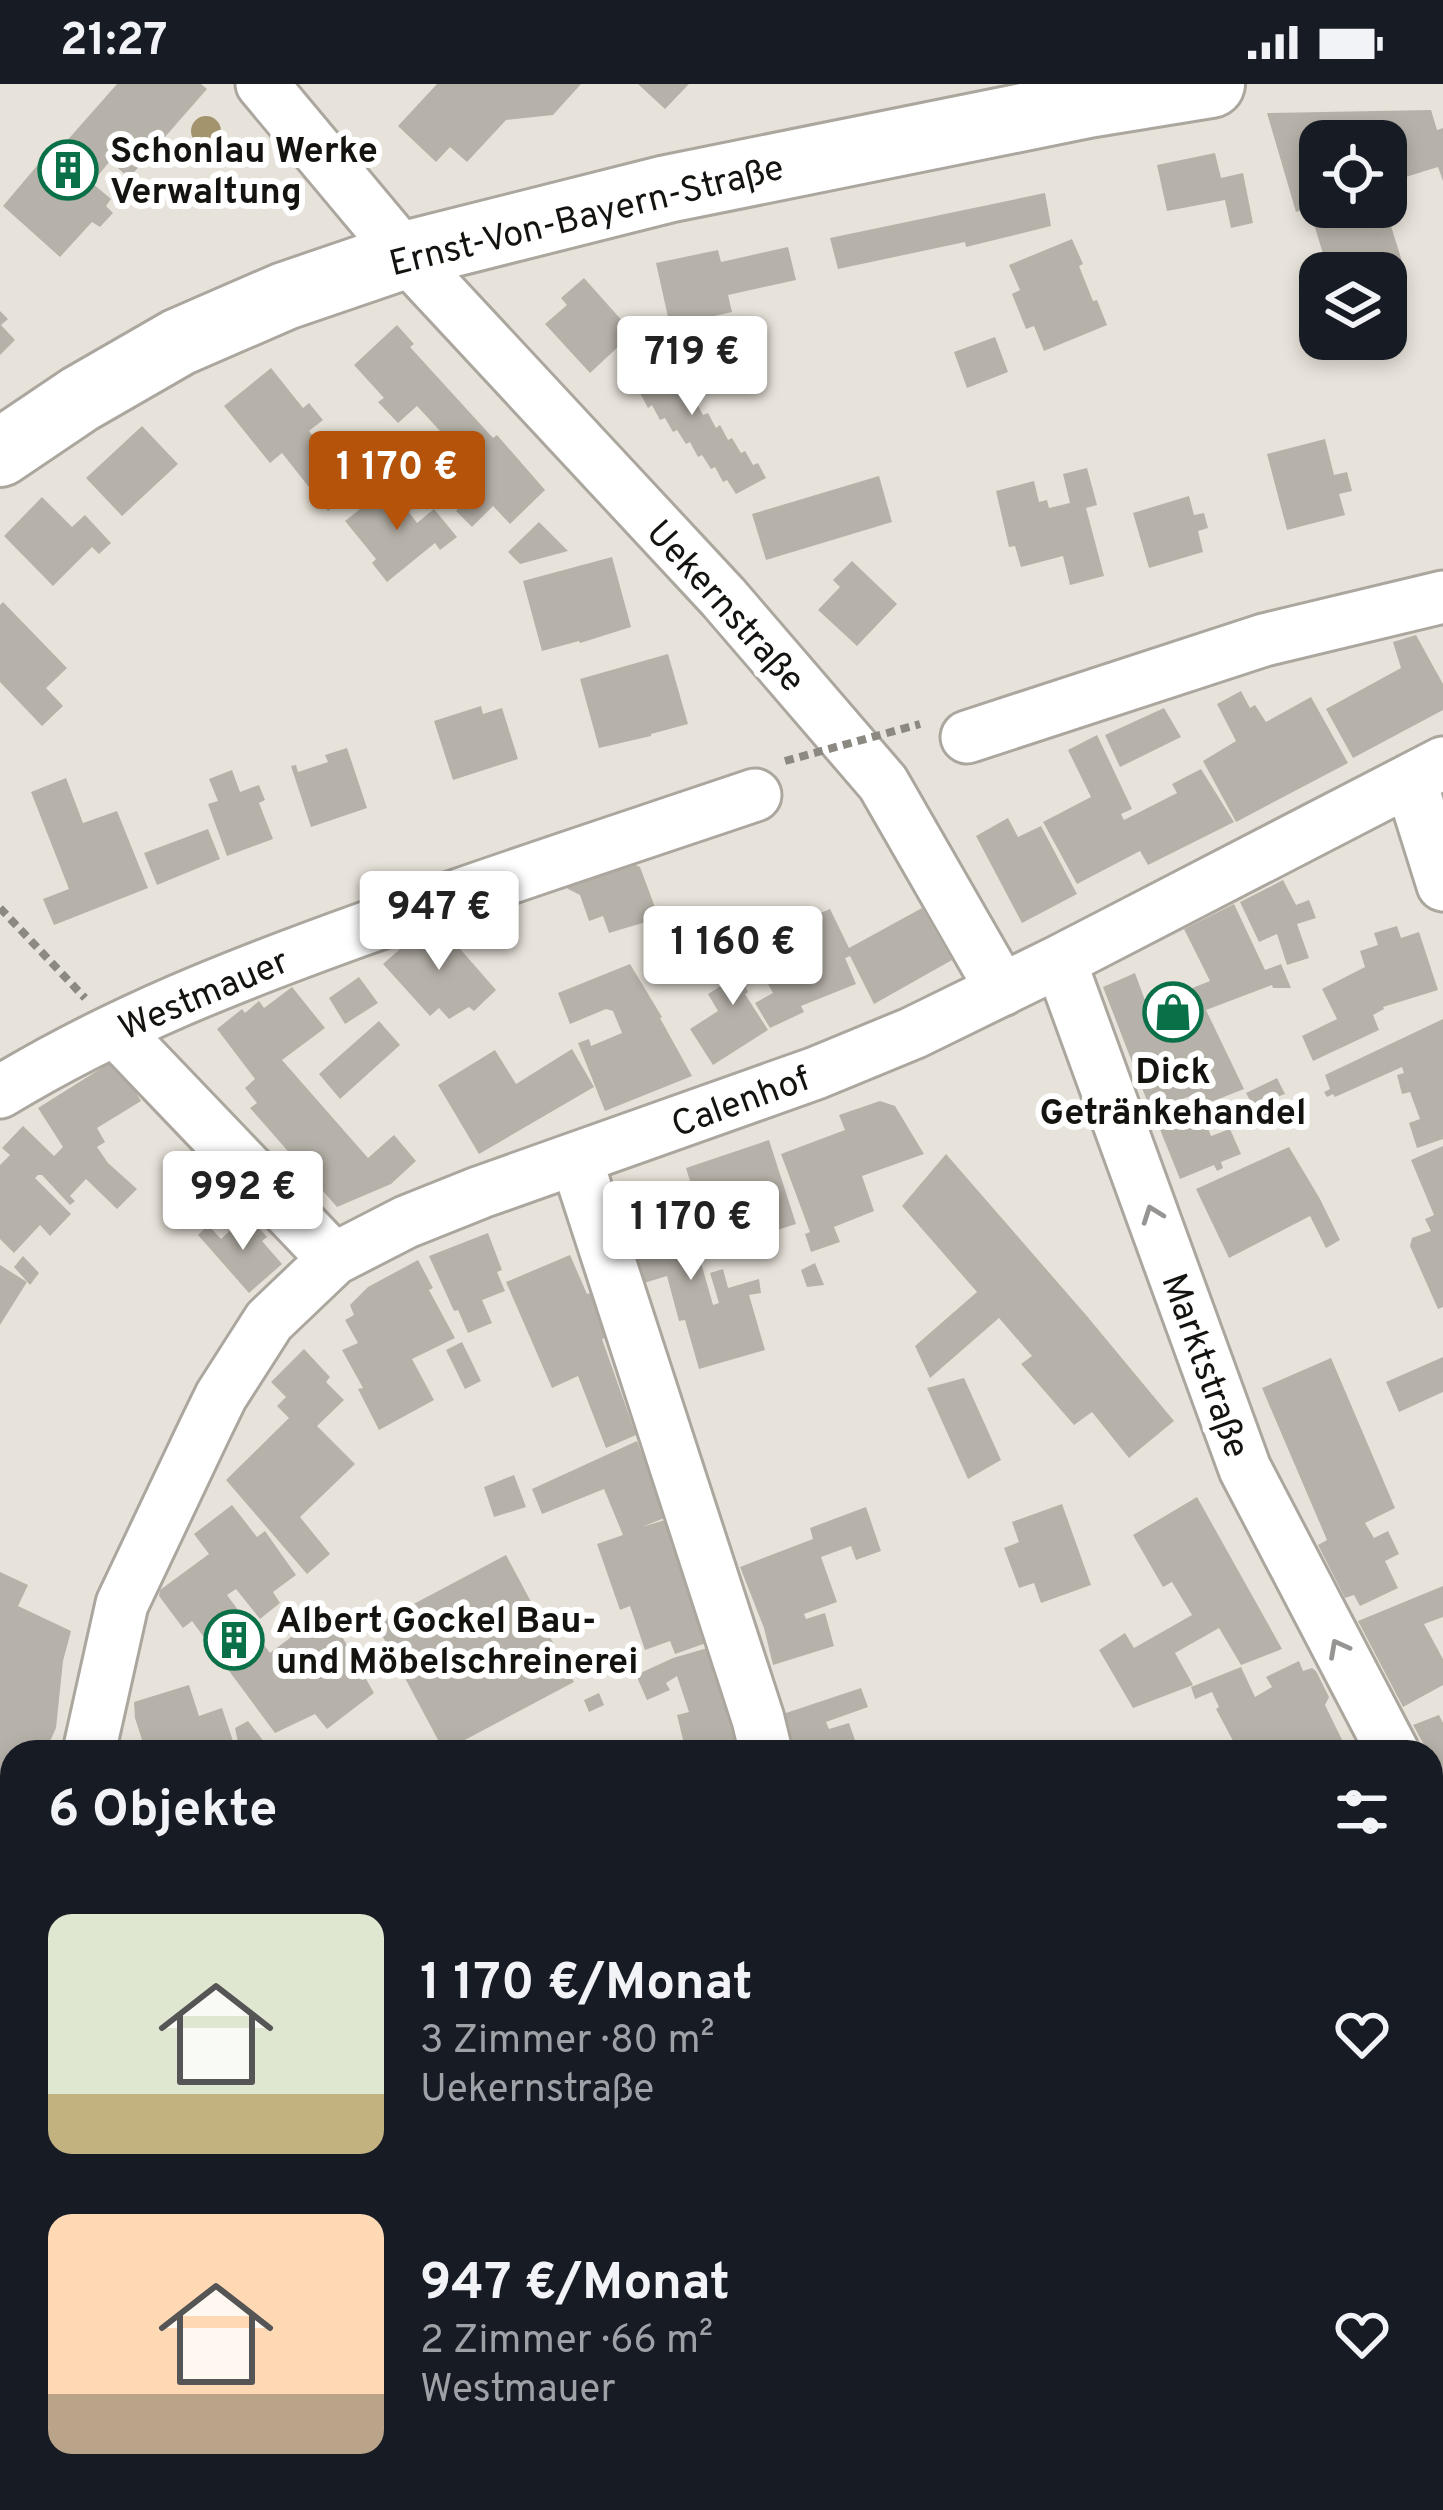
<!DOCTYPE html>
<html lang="de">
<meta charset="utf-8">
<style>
body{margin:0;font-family:Overpass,sans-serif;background:#242831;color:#f1f3f6;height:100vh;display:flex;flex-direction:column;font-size:45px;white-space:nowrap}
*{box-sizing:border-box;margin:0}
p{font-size:39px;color:#9ea1a6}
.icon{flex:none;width:66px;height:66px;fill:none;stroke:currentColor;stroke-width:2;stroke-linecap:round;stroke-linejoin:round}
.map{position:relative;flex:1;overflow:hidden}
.sheet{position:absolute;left:0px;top:1656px;width:1443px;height:771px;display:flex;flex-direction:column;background:#171b24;border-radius:36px 36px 0 0;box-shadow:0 6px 18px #0003}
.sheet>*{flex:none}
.tools{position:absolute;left:1299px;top:36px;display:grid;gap:24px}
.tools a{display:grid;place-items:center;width:108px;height:108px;border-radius:24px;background:#171b24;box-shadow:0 6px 18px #0003;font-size:60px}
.price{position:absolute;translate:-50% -102px;padding:0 27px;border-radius:12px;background:#fff;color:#222;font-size:39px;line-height:78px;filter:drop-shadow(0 3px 6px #0008)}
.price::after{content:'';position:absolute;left:50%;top:72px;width:36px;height:27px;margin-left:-18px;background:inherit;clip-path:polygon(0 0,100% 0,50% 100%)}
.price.active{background:#b45309;color:#fff}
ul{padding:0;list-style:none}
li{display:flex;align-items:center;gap:36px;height:300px;padding:0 48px}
li span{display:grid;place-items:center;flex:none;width:336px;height:240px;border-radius:24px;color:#555}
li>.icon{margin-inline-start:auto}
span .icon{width:144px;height:144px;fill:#fffc;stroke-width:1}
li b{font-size:51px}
h2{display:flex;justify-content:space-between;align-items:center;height:144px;padding:0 48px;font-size:51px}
.status{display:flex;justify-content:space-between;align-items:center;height:84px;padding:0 60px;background:#171b24;direction:ltr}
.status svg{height:33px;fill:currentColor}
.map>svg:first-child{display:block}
</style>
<div class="status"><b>21:27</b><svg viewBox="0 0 49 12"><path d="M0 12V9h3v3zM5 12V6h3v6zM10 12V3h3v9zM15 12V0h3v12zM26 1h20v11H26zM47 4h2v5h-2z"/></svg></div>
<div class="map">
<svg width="1443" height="2426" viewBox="0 0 1443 2426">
<rect width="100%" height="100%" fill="#e8e3da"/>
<path fill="#b7b2a9" d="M117,0H201L207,5L129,94L110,77L92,99L111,115L106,122L113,129L100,143L92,138L60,173L3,122L52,64L57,68Z
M437,0H581L553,31L506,36L467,78L450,63L436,78L398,42Z
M638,0H689L665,25Z
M1431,26L1437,46L1443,44V97L1438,83L1386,99V57H1320V123H1385L1406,190L1386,196V189H1329L1309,124L1296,128L1267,29Z
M1215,69L1221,94L1243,89L1253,139L1231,144L1225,116L1167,127L1157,81Z
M1045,109L1051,142L966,163L965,158L838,185L830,154Z
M1072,155L1083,180L1079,182L1093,217L1097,216L1107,241L1044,267L1034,242L1026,245L1012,210L1020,206L1009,181Z
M788,163L796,196L728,211L732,228L670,242L656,179L718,166L721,178Z
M584,194L633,249L590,289L545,240L567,221L561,214Z
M0,227L8,235L1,241L15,256L0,271Z
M397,241L414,260L410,263L493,354L497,351L545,406L510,440L493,422L472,443L456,427L471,412L455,395L466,380L438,350L441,348L417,322L398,339L378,318L384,314L354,281Z
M995,253L1008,288L967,304L954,268Z
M659,254L682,284L669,291L678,306L682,304L691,319L695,316L703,331L708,329L716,344L720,341L728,356L732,354L741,369L745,367L753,381L758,379L766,394L736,410L727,396L723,398L715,383L711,385L702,371L698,373L690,358L686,360L677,346L673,348L665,334L660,336L652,321L648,324L640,309L649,303L629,270Z
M271,284L303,324L309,319L323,336L309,347L355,405L328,427L282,369L270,379L224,322Z
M142,342L178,380L122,432L86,394Z
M1325,355L1334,391L1347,388L1352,407L1339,410L1345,431L1287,446L1267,370Z
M1087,384L1097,421L1086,424L1104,492L1070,501L1063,472L1021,483L1015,462L1009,463L996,407L1034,397L1039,418L1047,416L1049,424L1070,419L1063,390Z
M879,392L892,438L766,476L752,430Z
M389,402L417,439L434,425L457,453L440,466L435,459L387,498L372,479L376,475L345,437Z
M1189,412L1194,431L1204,429L1208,444L1198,447L1203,468L1149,484L1133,429Z
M42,413L72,443L85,431L111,459L99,470L92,463L53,502L4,452Z
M539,438L568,467L520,480L508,468Z
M612,473L631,543L580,559L579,557L542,567L523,497Z
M852,477L897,520L857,562L818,526L840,503L833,496Z
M3,518L67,584L46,604L63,622L42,642L0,598V521Z
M1416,551L1443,600V626L1353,674L1326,625L1401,584L1393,558Z
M668,570L688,640L651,650V652L599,664L580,595Z
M1241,607L1250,624L1255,621L1266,638L1311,613L1348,679L1236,738L1203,677L1236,657L1217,620Z
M481,622L483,630L502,624L518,675L453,696L434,637Z
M1164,624L1181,653L1120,683L1105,651Z
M1097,651L1132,725L1121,730L1124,736L1177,709L1172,700L1201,685L1234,738L1148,781L1140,767L1077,800L1043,738L1091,713L1068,666Z
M347,664L367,724L311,743L291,682L296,681L298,688L328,678L325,671Z
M232,686L240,708L259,701L265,716L259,719L273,755L227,772L208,720L218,717L209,695Z
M66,694L83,739L117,727L148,804L54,841L43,815L69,805L31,708Z
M1008,734L1018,753L1041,742L1077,810L1022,839L976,752Z
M208,745L220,775L157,801L144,769Z
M629,778L640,783L659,834L609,849L603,832L589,837L580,811L568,805L562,789Z
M1283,796L1296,821L1309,816L1316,834L1297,840L1309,874L1287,881L1277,850L1259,858L1240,818Z
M1234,820L1265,886L1281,880L1291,904H1273L1272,901L1206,926L1244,1005L1206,1020L1201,1008L1151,1027L1103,903L1135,889L1147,922L1210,897L1184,845Z
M922,824L952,876L874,920L850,872L845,874L856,900L801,922L804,928L770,944L755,919L773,909L768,900L788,892L770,850L830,825L849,864Z
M434,835L496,906L474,927L469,923L449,935L439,924L430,932L383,880Z
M1397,842L1401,854L1419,848L1438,906L1383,923L1384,925L1373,931L1379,946L1313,977L1302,952L1337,935L1322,905L1365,883L1360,867L1378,861L1374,849Z
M749,851L765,888L743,897L748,908L745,910L768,946L713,981L690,945L718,927L708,910L740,890L728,860Z
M630,880L662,933L660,934L692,992L605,1027L578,959L589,955L591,962L622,949L613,927L606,925L570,940L558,909Z
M359,893L378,919L345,940L329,914Z
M292,903L325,944L282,976L368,1074L394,1051L416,1077L391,1100L337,1123L250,1024L257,1019L245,1004L255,995L217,945L242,925L245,929L259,917L264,924Z
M1443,935V1055L1417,1064L1409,1039L1420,1035L1410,1008L1402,1010L1397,991L1404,989L1402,983L1335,1013L1333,1010L1327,1013L1324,1008L1330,1005L1325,991Z
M379,937L400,961L340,1015L319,990Z
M572,965L594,1003L479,1070L438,1001L495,966L516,1000Z
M116,975L141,1017L97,1044L105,1058L97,1063L108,1079L137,1105L117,1125L86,1095L70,1112L75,1117L70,1121L42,1091H38L35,1094L71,1130L50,1152L40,1141L14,1169L0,1155V1081L10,1071L2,1064L23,1042L54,1072L63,1063L38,1024Z
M1277,994L1285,1010L1277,1013L1283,1023L1260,1035L1246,1009Z
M880,1017L895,1022L924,1070L862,1092L874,1127L834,1143L840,1158L811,1168L805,1150L810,1148L781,1070L845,1046L839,1031Z
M1201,1027L1211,1052L1230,1045L1241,1070L1221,1078L1223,1084L1217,1087L1214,1081L1180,1095L1159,1043Z
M769,1056L796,1140L771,1148L766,1134L707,1152L686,1084Z
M1443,1062V1223L1438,1225L1410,1162L1412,1154L1431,1147L1425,1135L1434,1131L1411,1076Z
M1289,1063L1320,1115L1340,1156L1326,1164L1310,1132L1229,1174L1196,1105Z
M946,1070L1086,1231L1174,1337L1129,1374L1092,1328L1074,1341L1021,1280L1032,1272L999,1234L930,1294L915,1262L977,1208L902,1122Z
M683,1115L713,1221L719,1219L710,1189L723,1185L728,1204L759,1195L761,1209L749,1211L765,1266L699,1285L685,1236L679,1237L667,1192L634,1202L614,1133Z
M247,1131L267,1153L262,1157L282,1180L249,1209L198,1151L208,1141L221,1155Z
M488,1149L502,1186L497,1188L505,1207L482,1216L492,1239L468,1249L458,1226L454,1227L429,1172Z
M570,1171L587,1210L606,1205L619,1248L602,1255L636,1351L606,1364L578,1292L552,1304L506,1198Z
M23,1172L39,1189L30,1201L14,1183Z
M418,1176L433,1204L429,1206L455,1254L412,1275L434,1316L379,1346L358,1305L363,1304L342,1266L358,1259L345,1236L354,1231L350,1221L368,1203Z
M815,1179L824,1201L807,1203L801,1186Z
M0,1181L27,1198L0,1241Z
M462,1258L481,1297L465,1305L446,1266Z
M304,1265L330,1293L326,1298L344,1316L317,1342L355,1380L300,1433L330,1470L307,1490L226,1396L289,1334L277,1322L286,1313L271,1298Z
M1443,1273V1308L1399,1328L1386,1298Z
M1331,1274L1395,1424L1365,1439L1374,1454L1388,1447L1399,1470L1385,1477L1398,1504L1360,1522L1354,1511L1345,1514L1318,1461L1327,1456L1262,1304Z
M964,1294L1001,1376L968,1395L927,1304Z
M637,1357L667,1433L642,1443L665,1436L709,1558L675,1570L670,1557L645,1566L630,1522L620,1526L597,1460L623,1451L604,1405L542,1430L532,1405Z
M514,1391L526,1423L494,1433L484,1403Z
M1197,1413L1282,1565L1241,1581L1219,1544L1175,1569L1193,1601L1133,1624L1099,1566L1125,1549L1134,1564L1192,1531L1172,1498L1163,1503L1133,1451Z
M1062,1420L1091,1501L1041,1519L1034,1499L1019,1504L1004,1464L1019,1458L1012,1438Z
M232,1421L257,1453L265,1447L296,1491L273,1508L280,1519L260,1535L236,1505L227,1511L270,1569L327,1526L374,1609L327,1645L315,1630L275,1649L192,1537L183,1544L159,1512L160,1506L209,1470L194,1450Z
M866,1423L881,1467L856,1476L851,1462L821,1473L837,1518L804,1530L806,1535L825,1529L834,1562L773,1581L764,1544L740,1483L813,1455L810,1444Z
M506,1471L574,1598L444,1667L376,1540Z
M0,1488L28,1501L18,1522L71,1547L63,1577L56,1644L45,1668H12V1738L0,1763Z
M1443,1502V1533L1424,1540L1443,1575V1601L1403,1623L1358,1537Z
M711,1563L742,1668H686L677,1631L689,1628L677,1592L666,1599L670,1606L647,1616L636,1591L673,1574Z
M1299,1577L1303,1587L1312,1584L1316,1587L1329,1613L1325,1621L1348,1668H1280L1276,1659L1258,1668H1239L1216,1625L1219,1623L1212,1608L1195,1615L1191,1603L1241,1583L1255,1613L1272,1603L1266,1593Z
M189,1601L199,1632L222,1624L234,1660L238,1658L235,1644L248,1637L271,1667L288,1658L294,1668H146L135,1634L134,1618Z
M861,1604L868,1623L826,1638L829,1645L849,1639L856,1659L829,1668H793L780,1631Z
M599,1609L604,1621L589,1628L584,1616Z
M1439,1631L1443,1639V1696L1431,1674V1668H1428L1413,1641Z
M1431,1784L1443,1806V1931L1431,1936Z
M1443,2009V2064L1431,2046V2016Z
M10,2044L12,2048V2117L0,2122V2048Z
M1443,2194V2228L1436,2217L1431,2220V2202Z
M0,2264L12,2275V2341L0,2330Z
M1443,2307V2385L1440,2380L1431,2384V2315Z
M12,2355V2415H97L87,2426H20L0,2408V2386L4,2381L0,2378V2368Z
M216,2415H279L266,2426H203Z
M366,2415H483L492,2426H350Z
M611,2415H683L656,2426H612Z
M817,2415H874L877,2426H821Z
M1256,2415H1266L1272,2426H1237Z
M1341,2415H1406L1413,2426H1349Z"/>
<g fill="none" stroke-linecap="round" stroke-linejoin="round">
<defs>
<path id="minor" d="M262,0L405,171L723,513L883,699L1002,906
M967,653L1264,556L1443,513
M1410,696L1443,801
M1060,877L1245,1385L1393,1668
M115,946L334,1175
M0,1008C117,937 238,890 366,844C495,797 625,755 755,711
M576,1075L758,1635L766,1668
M89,1668L122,1520L204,1347L221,1312L269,1237L334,1175L406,1138L481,1108L816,989L913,949L1060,877L1443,679
M1431,1741L1443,1764
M0,1829L12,1824
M0,1919L12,1922
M1431,1982L1443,1977
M520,2415L527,2426
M1174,2415L1180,2426
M154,2426L168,2415
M586,2426L587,2415"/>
<path id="major" d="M0,369L80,315L179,258L285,212L405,171L667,105L1088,20L1211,0"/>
</defs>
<use href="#minor" stroke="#aca79e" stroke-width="57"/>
<use href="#major" stroke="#aca79e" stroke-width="72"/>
<path stroke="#8c8982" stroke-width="8" stroke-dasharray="9 6" stroke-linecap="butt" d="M0,824L85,914"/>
<use href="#minor" stroke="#fff" stroke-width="51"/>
<use href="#major" stroke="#fff" stroke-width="66"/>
<path stroke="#8c8982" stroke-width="8" stroke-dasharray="9 6" stroke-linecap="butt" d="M785,677L920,640"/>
</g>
<circle fill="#a4946e" cx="206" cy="47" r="15"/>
<defs><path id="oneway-chevron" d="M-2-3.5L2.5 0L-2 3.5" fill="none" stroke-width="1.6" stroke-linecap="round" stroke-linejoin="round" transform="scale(3)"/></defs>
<g stroke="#969593">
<use href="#oneway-chevron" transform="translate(1152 1130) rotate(-110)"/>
<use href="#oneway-chevron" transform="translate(1338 1564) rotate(-118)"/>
</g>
<defs>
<symbol id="building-ring" viewBox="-11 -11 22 22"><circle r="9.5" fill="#fff" stroke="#097048" stroke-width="1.5"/><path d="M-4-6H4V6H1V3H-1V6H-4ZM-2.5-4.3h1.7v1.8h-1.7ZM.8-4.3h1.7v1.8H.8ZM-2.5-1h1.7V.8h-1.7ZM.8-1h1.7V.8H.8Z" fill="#097048"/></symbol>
<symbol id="shop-ring" viewBox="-11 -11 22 22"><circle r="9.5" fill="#fff" stroke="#097048" stroke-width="1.5"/><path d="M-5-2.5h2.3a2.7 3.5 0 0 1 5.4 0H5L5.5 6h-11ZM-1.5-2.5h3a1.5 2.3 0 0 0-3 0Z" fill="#097048"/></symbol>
</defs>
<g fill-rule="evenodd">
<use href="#building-ring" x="35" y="53" width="66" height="66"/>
<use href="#shop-ring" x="1140" y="895" width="66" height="66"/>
<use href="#building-ring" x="201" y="1523" width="66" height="66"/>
</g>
<g text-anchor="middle" stroke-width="12" stroke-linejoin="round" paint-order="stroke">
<g font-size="36" font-weight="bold" fill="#151310" stroke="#fff" text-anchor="start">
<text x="110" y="78">Schonlau Werke<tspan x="110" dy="41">Verwaltung</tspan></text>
<text x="1173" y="999" text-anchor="middle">Dick<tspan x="1173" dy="41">Getränkehandel</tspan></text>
<text x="276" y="1548">Albert Gockel Bau-<tspan x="276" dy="41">und Möbelschreinerei</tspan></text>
</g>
<g font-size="36" fill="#151310" stroke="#fff">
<text transform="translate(586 130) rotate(-14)" y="13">Ernst-Von-Bayern-Straße</text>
<text transform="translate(727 521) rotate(48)" y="13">Uekernstraße</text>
<text transform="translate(203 909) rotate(-23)" y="13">Westmauer</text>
<text transform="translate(740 1016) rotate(-20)" y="13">Calenhof</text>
<text transform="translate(1207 1281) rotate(70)" y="13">Marktstraße</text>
</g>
</g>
</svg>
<div class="tools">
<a><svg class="icon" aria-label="locate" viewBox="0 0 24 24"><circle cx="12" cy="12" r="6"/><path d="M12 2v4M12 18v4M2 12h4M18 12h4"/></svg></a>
<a><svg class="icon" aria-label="layers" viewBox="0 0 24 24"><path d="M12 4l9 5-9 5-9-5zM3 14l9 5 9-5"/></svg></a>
</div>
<b class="price" style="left:692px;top:334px">719 €</b>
<b class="price active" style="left:397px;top:449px">1 170 €</b>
<b class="price" style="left:439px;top:889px">947 €</b>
<b class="price" style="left:733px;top:924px">1 160 €</b>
<b class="price" style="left:243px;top:1169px">992 €</b>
<b class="price" style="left:691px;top:1199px">1 170 €</b>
<section class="sheet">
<h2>6 Objekte<svg class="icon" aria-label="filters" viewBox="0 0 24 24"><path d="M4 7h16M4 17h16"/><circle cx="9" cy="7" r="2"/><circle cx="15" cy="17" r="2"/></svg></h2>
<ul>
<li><span style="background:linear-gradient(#dfe7d0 75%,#c2b280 0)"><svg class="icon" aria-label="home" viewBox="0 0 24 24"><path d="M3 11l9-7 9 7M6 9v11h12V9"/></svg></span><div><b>1 170 €/Monat</b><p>3 Zimmer · 80 m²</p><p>Uekernstraße</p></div><svg class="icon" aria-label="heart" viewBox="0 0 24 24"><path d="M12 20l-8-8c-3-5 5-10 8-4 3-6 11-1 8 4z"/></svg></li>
<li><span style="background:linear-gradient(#ffd9b3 75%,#b9a48a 0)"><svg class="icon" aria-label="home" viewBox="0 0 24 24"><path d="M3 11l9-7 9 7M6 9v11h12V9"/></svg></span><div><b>947 €/Monat</b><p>2 Zimmer · 66 m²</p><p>Westmauer</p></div><svg class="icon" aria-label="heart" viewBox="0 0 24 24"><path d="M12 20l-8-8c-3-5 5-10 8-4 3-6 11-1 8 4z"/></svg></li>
</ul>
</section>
</div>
